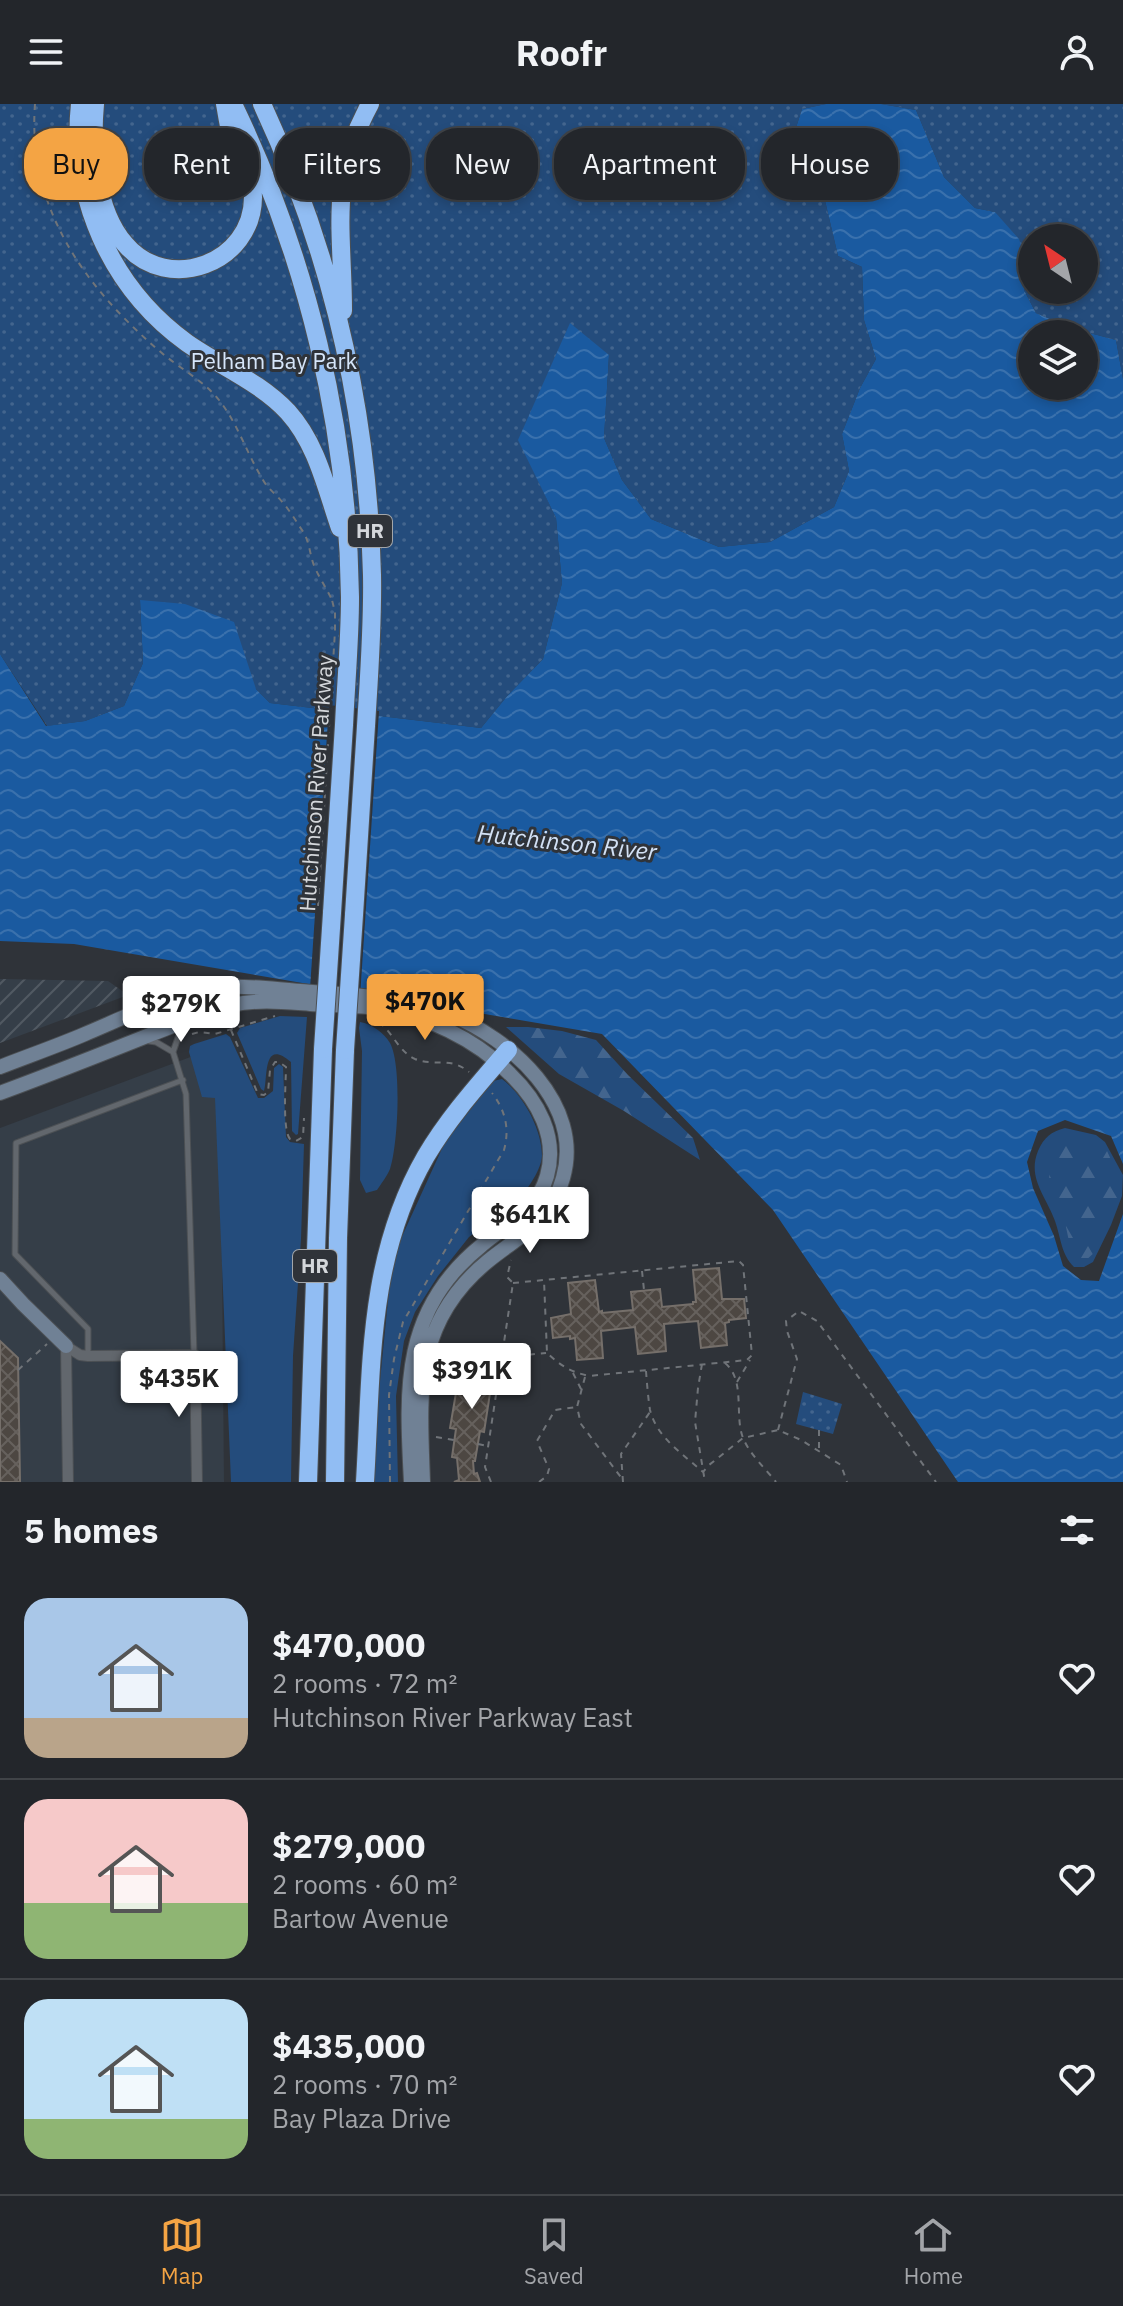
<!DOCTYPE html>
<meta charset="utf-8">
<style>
body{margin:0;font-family:"IBM Plex Sans",sans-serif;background:#2f3237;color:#f1f3f6;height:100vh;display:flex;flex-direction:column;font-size:30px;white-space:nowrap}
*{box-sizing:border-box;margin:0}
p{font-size:26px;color:#a3a5a9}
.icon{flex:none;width:44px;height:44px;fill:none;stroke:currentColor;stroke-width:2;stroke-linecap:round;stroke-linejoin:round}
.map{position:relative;height:1378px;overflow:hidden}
.side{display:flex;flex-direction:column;background:#23262b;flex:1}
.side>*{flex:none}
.hud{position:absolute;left:24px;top:24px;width:1076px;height:72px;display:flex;gap:16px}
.needle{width:52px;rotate:325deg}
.buttons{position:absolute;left:1018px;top:120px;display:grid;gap:16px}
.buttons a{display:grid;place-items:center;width:80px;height:80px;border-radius:50%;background:#23262b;box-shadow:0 4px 12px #0003,0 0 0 2px #404347;font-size:40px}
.price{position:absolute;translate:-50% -68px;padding:0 18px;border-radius:8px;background:#fff;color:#222;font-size:26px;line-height:52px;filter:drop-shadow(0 2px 4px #0008)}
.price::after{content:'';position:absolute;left:50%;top:48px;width:24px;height:18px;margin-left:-12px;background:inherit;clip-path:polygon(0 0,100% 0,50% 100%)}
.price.on{background:#f4a444;color:#111}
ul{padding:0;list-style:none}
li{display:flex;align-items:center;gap:24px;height:200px;padding:0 24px}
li+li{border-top:2px solid #404347}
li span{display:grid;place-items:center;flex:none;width:224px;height:160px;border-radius:24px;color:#555}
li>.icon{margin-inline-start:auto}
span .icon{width:96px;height:96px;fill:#fffc;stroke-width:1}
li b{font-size:34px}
h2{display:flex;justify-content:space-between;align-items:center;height:96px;padding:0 24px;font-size:34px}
.pill{padding:0 28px;border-radius:32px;background:#23262b;box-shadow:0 4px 12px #0003,0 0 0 2px #404347;font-size:28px;line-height:72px}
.pill.on{background:#f4a444;color:#111}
header{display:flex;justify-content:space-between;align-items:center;height:104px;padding:0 24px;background:#23262b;font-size:36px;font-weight:700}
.tabs{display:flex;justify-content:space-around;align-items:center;height:112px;border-top:2px solid #404347;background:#23262b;font-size:22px;color:#a3a5a9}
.tabs a{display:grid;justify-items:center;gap:4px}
.tabs .on{color:#f4a444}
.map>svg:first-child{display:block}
</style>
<header><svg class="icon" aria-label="menu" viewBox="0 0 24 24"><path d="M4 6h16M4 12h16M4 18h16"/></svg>Roofr<svg class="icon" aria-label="person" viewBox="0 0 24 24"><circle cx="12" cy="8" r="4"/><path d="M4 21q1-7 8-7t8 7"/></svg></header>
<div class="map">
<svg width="1123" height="1378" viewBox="0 0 1123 1378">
<defs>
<pattern id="industrial-furrows" width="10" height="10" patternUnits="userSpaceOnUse" patternTransform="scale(2)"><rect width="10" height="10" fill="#353e48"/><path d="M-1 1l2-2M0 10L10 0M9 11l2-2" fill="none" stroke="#515962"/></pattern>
<pattern id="forest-firs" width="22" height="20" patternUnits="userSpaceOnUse" patternTransform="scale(2)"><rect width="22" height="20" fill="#244c7c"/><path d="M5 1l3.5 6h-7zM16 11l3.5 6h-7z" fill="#43658e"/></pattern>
<pattern id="park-dots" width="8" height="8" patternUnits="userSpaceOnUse" patternTransform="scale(2)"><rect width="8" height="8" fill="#244c7c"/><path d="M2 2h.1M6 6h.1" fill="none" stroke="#43658e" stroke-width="1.8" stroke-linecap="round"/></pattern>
<pattern id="water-waves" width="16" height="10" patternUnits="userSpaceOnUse" patternTransform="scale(2)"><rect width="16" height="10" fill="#1a5aa0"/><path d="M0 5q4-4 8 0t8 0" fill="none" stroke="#3a71ad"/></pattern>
<pattern id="building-cross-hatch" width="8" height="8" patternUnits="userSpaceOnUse" patternTransform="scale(2)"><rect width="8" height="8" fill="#4d4742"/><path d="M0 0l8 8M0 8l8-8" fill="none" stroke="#66615d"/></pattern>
</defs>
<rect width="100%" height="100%" fill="#2f3339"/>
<path fill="#353e48" d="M220,942L224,1378H0V1024Z"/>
<path fill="url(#industrial-furrows)" d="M0,875L108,877L128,891L0,939Z"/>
<path fill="#244c7c" d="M280,912L307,913L298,1030L296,1031L292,1027L291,958C262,933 268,975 264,987L261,985L237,929L240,924Z
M360,918C372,920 384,929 390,939C402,961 398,1041 390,1065C387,1072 381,1080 377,1086L366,1089L360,1076L362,947L359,924Z
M226,930L230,933L258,994H264L273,987L274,964L279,960L283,963L286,1033L290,1038L304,1040L301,1135L293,1252L291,1378H231L215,994L202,993L189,948L190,942L194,940Z
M502,975C523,991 542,1025 542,1052C541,1068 524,1090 513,1101L499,1095L493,1097L495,1114L469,1133L438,1172L415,1208L404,1237L396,1292L398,1378H370L389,1186L399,1139L445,1038L493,977Z
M1065,1024L1096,1031L1105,1038L1123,1071L1122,1092L1111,1121L1093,1158L1084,1163H1074C1061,1150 1061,1134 1055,1117C1046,1092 1027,1074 1038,1047C1044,1033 1051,1028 1065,1024Z"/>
<path fill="url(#forest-firs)" d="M506,923H528L562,927L596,936L628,971L693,1034L700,1056L624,1007L559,970Z
M1072,1030L1107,1047L1118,1071L1120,1085L1116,1101L1104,1123L1096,1147L1084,1158L1071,1147L1061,1099L1049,1078L1050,1054L1060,1034Z"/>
<path fill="url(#park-dots)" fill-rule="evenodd" d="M0,0H826L802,5L793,33L823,88L838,152L862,163L864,216L876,255L860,284L842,330L849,367L834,403L770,438L719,443L651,415L622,376L604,334L609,251L519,336L556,414L562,479L543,555L508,591L481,624L270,599L256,585L140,496L143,559L124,602L85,617L47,622L0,550Z
M881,0H1123V275L1116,236L1071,224L1036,209L1024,186L1028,163L995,108L975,104L944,73L916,6ZM1032,134H1084V186H1032Z
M803,1288L842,1300L833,1330L796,1320Z"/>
<path fill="url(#water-waves)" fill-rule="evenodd" d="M826,0H881L916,6L944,73L975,104L995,108L1019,135L1028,163L1024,186L1036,209L1071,224L1116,236L1123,275V1060L1111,1032L1065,1016L1038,1027L1027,1058L1033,1084L1054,1132L1063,1162L1081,1176L1099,1177L1123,1110V1378H958L773,1106L602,930L74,840L0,837V550L46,622L85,617L124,602L143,559L140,496L185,500L234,518L256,585L270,599L481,624L508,591L543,555L562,479L556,414L518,336L570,219L609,251L604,334L622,376L651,415L719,443L770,438L834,403L849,367L842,330L860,284L876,255L864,216L862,163L838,152L823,88L793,33L802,5ZM1032,230H1084V282H1032Z"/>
<path fill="#2f3339" d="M329,601L379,607L360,893L310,885Z"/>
<path fill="url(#building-cross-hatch)" stroke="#756f6a" stroke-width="2" d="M719,1164L722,1195H744L746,1214L729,1216V1218L725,1219L727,1241L701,1244L698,1217L664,1220L666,1247L638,1250L635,1223L601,1227L603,1254L577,1256L575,1234L570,1235V1232L553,1234L551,1214L571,1210L568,1179L595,1176L599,1208L602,1207V1209L633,1206L631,1188L660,1185L662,1203L693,1200V1198H696L693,1166Z
M0,1237L18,1254L20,1378H0Z
M469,1246L499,1250L496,1271L493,1270L484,1328L480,1327L475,1357H473L474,1370L477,1369L480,1378H454L459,1376L457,1354L452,1353L456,1325L450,1324L458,1277H464Z"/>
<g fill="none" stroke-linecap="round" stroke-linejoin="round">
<defs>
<path id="lane" d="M186,922L180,928L173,948L186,990L194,1250
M149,937L156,938L173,948
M88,1252V1225L15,1150L16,1039L183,976"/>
<path id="street" d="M66,1242L80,1251L88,1252L195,1251L197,1378
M66,1242L68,1378"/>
<path id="secondary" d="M0,963C28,952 57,942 85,930C125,913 166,893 209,885C239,880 270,885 300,887C350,891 401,892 449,910C511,935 584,1000 563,1074C551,1119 520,1131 488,1157C412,1219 420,1290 423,1378
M0,989C51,970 102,950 152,930C179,920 205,908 232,901C258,895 284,898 310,900C332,901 355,901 377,904C425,911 476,935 510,970C538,997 558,1033 547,1072C537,1107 508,1119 482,1141C401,1206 406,1284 411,1378
M0,1175L23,1200L66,1242"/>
<path id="highway" d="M80,0C70,93 111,184 187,239C220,262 260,278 288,308C317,340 326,384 340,424
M95,0C91,43 95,106 125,140C168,191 253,159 253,93C253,70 238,51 231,30C228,20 227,10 225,0
M233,0C307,153 348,323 350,493C350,536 346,578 344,621C340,683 336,746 332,809
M262,0C331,148 368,307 372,471C373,521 369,572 366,622C362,685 358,748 354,811
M343,207C343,126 328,77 370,0
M308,1378L323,945
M335,1378L338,1134L345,946
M365,1378C372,1264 367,1154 426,1052C449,1013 479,980 508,946"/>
</defs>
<use href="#lane" stroke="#4c5054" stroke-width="7"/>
<use href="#street" stroke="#4c5054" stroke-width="12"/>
<use href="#secondary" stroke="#4c5054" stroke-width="16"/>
<use href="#highway" stroke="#4c5054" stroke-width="20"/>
<path stroke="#707479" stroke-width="2" stroke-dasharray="6 6" stroke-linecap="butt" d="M35,0C27,105 86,185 163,250C181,265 205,278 219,296C238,320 247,350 263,376C268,385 277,391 283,399C291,408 297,419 304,429C310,440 310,453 315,464C320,475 327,485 332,496
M379,918C393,929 399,948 415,955C435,963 450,952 469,968
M231,926L258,990L264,991L268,988L270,966L275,958H279L286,963C286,976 282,1026 290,1035C292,1036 294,1037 296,1037L303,1033L304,1014
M192,930L199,928L215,930L275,912
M642,1167L644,1186
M513,1179L739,1157L743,1161L752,1251L747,1256L589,1272C571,1268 561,1262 547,1249L544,1176
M505,1253L546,1249
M725,1259C745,1275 735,1309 742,1331C748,1349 765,1364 776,1378
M702,1260L698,1284L695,1318L705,1378
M18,1266L47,1240
M646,1267C647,1280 648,1293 650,1306C657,1334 683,1350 703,1368L709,1361L743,1334L778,1326L801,1336L841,1361L847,1378
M573,1269L581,1285
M585,1273L577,1303L581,1320L623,1376
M737,1278L750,1256
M778,1326L797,1255L787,1227L786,1217L799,1207L817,1217L936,1378
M819,1326V1345
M436,1333L454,1336
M478,1340L487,1342
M390,1378L389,1291L394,1255L403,1218L504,1046C510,1024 505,1006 492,989
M491,1378L485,1363L513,1179L507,1173L511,1156
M539,1378L547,1372L549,1365L537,1337L555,1306L576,1303
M623,1378L621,1350L650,1308"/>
<use href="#lane" stroke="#62676d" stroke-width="5"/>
<use href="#street" stroke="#62676d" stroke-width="10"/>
<use href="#secondary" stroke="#708195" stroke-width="14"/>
<use href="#highway" stroke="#91bdf3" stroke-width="18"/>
<defs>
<path id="highway-bridge" d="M323,945L332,809
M345,946L354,811"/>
</defs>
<use href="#highway-bridge" stroke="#4c5054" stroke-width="20" stroke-linecap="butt"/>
<path stroke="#707479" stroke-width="2" stroke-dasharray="6 6" stroke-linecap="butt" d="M318,802L335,527V508L332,496"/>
<use href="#highway-bridge" stroke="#91bdf3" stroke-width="18"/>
</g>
<g text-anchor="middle" stroke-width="6" stroke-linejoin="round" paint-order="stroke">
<g fill="#2f3339" stroke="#a2a6aa" stroke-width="2">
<rect x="348" y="411" width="44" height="32" rx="6"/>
<rect x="293" y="1146" width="44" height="32" rx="6"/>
</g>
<g font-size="20" font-weight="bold" fill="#d4d7db">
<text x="370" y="434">HR</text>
<text x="315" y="1169">HR</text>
</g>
<g font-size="22" fill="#d6e6fa" stroke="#2f3339">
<text x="274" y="265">Pelham Bay Park</text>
</g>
<g font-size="22" fill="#d4d7db" stroke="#2f3339">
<text transform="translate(316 679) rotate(-86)" y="8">Hutchinson River Parkway</text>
</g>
<g font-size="24" font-style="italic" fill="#d2e1f5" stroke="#2f3339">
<text transform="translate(567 739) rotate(6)" y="8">Hutchinson River</text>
</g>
</g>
</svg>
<div class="buttons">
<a><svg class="needle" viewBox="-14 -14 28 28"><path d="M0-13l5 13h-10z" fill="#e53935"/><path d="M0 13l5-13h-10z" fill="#a3a5a9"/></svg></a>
<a><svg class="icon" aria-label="layers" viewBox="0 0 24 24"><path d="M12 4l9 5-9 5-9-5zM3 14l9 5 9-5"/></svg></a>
</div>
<b class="price on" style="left:425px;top:938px">$470K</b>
<b class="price" style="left:181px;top:940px">$279K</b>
<b class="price" style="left:530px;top:1151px">$641K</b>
<b class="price" style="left:472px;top:1307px">$391K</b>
<b class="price" style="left:179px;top:1315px">$435K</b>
<div class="hud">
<a class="pill on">Buy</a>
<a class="pill">Rent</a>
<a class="pill">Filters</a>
<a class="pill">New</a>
<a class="pill">Apartment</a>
<a class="pill">House</a>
</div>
</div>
<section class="side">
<h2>5 homes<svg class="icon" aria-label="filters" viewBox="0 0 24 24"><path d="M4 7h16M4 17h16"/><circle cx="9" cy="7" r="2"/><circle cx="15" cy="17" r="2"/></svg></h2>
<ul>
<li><span style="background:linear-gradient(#a9c7e8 75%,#b9a48a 0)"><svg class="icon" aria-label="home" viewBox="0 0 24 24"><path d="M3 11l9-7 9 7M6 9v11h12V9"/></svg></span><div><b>$470,000</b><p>2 rooms · 72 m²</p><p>Hutchinson River Parkway East</p></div><svg class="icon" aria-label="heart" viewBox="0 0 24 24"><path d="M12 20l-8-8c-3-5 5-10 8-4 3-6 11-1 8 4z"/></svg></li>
<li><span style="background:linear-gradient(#f6c9c9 65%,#8fb573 0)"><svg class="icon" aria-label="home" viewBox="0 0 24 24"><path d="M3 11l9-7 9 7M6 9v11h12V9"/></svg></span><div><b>$279,000</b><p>2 rooms · 60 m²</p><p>Bartow Avenue</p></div><svg class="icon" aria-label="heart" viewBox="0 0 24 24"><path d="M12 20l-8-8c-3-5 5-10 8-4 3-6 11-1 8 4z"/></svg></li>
<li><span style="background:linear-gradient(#bfe0f5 75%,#8fb573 0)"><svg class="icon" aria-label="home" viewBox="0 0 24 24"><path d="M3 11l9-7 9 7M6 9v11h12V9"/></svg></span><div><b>$435,000</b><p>2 rooms · 70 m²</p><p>Bay Plaza Drive</p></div><svg class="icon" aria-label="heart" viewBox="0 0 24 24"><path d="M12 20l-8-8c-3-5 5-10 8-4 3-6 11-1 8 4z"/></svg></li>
</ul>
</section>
<nav class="tabs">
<a class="on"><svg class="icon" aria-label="map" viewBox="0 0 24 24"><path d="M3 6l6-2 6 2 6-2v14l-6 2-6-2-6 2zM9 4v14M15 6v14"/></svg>Map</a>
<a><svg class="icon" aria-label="saved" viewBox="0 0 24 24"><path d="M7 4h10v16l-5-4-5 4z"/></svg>Saved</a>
<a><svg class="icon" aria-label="home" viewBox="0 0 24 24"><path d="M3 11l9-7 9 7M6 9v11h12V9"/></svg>Home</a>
</nav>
